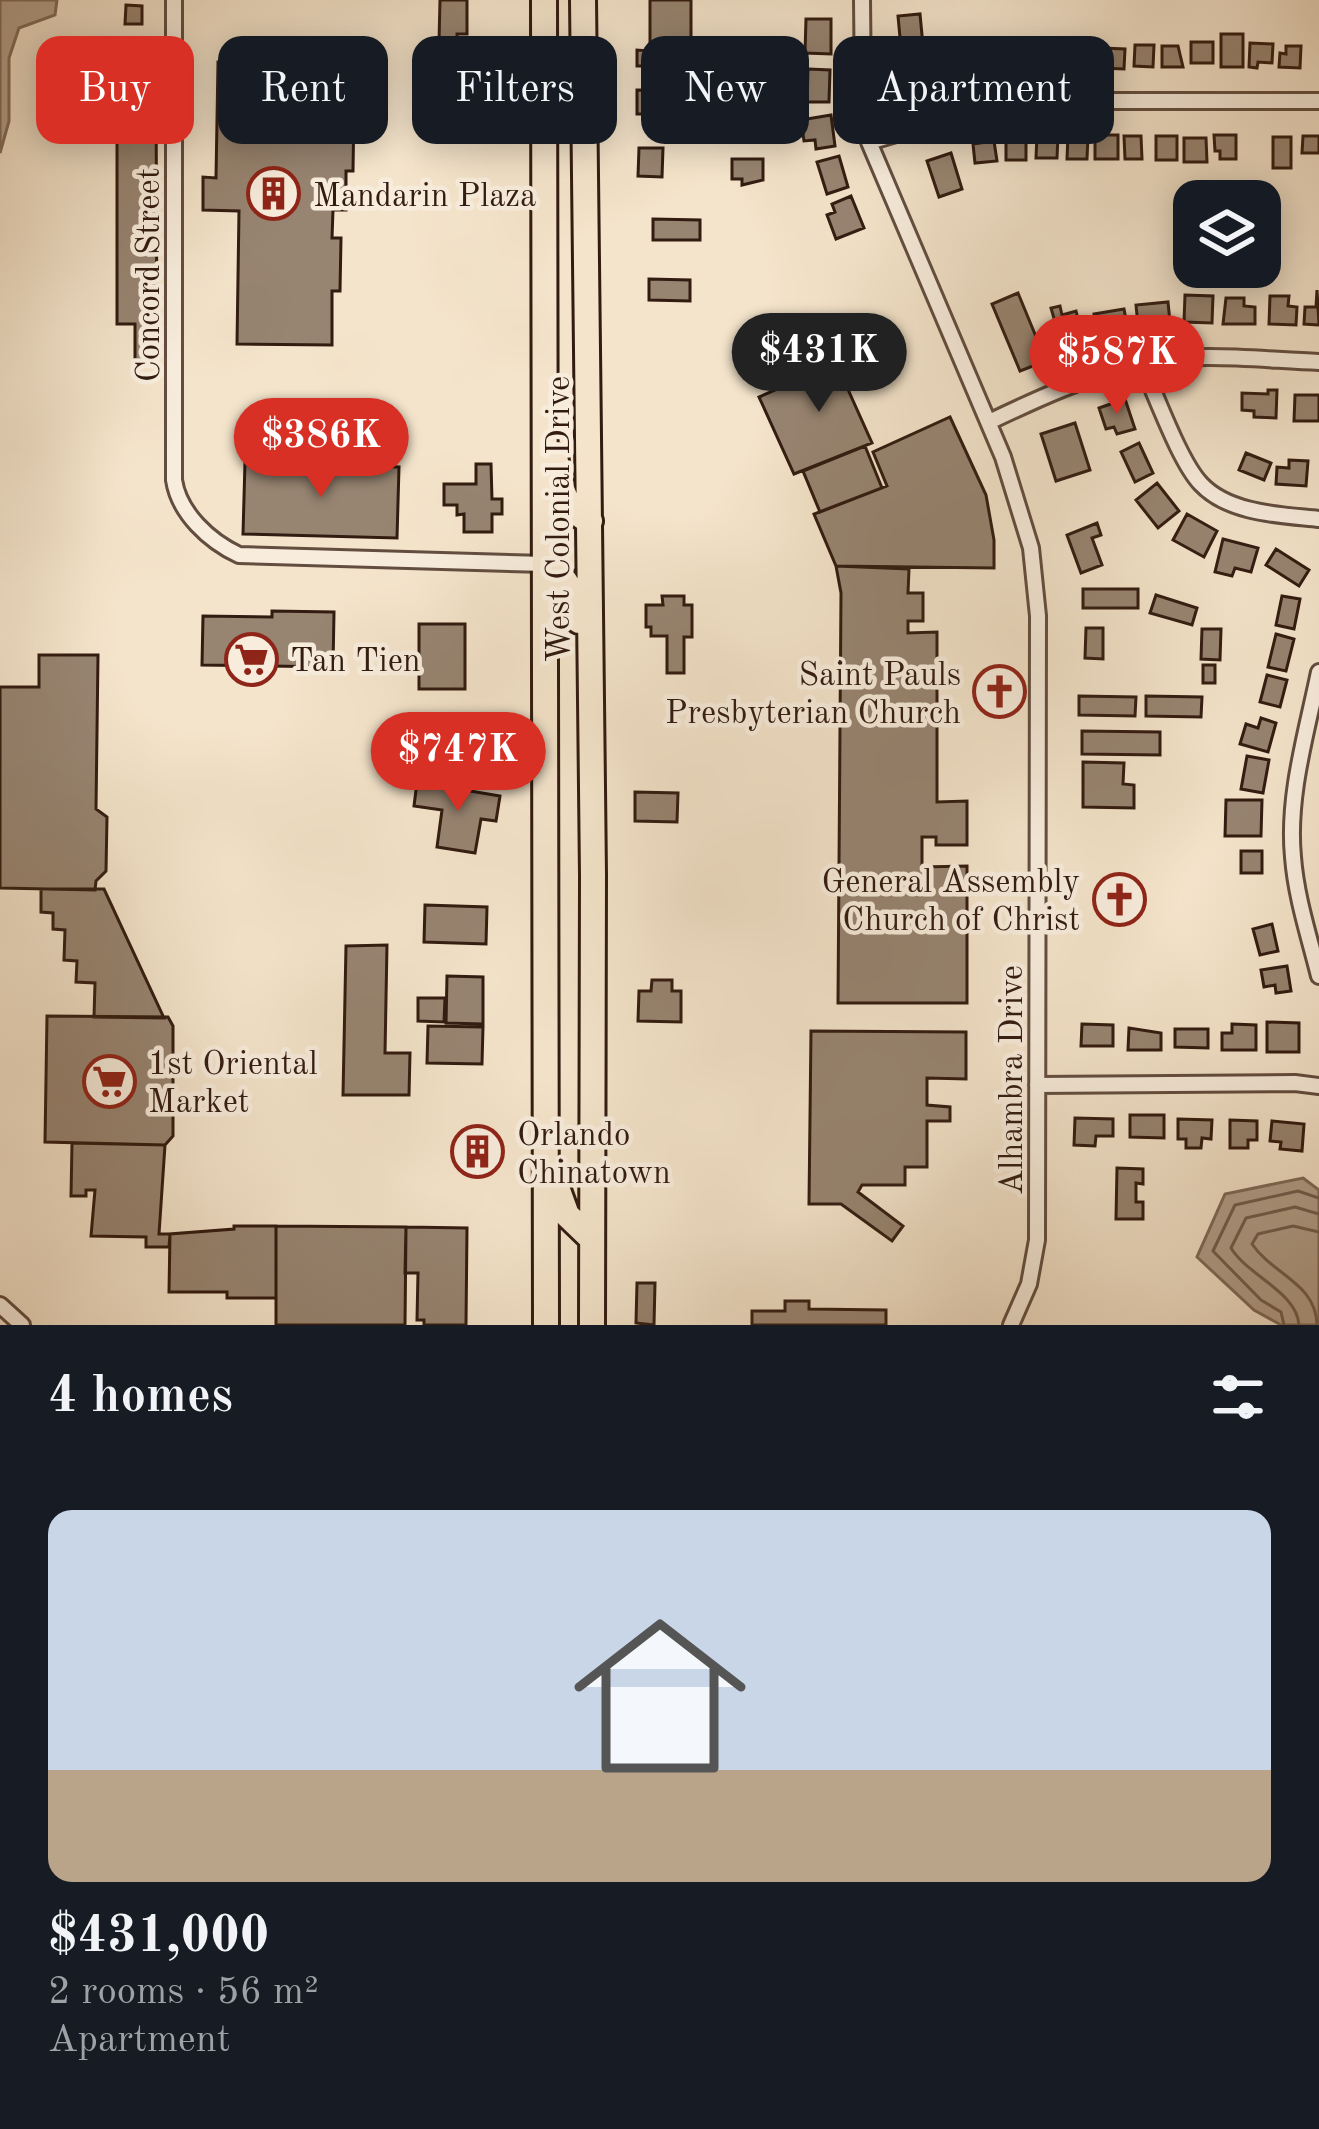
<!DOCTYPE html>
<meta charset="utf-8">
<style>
body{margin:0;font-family:"Old Standard TT",serif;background:#20242c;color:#f1f3f6;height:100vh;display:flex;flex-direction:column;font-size:45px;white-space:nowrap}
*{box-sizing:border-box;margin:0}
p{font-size:39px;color:#9ea1a6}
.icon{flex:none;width:66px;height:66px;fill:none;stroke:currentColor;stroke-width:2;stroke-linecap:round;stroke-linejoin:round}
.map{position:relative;height:1325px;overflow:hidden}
.panel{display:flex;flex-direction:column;background:#171b24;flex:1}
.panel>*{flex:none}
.banner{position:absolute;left:36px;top:36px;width:1248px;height:108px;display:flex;gap:24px}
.controls{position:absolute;left:1173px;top:180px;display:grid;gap:24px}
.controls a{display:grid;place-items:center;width:108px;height:108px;border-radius:24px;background:#171b24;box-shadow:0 6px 30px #0003;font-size:60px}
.price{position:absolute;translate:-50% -102px;padding:0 27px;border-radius:42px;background:#d93025;color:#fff;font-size:39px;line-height:78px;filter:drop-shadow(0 3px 6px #0008)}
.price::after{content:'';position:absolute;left:50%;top:72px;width:36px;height:27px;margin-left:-18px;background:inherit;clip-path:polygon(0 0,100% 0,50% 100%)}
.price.selected{background:#222;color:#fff}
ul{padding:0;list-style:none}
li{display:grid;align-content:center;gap:24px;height:636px;padding:0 48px}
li+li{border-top:3px solid #363941}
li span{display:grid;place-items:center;height:372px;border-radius:24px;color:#555}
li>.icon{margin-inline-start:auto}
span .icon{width:216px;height:216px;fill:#fffc;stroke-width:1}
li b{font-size:51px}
h2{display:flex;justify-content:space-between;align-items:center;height:144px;padding:0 48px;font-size:51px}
.pill{padding:0 42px;border-radius:24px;background:#171b24;box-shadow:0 6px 30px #0003;font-size:42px;line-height:108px}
.pill.selected{background:#d93025;color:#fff}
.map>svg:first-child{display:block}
</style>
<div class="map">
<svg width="1319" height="1325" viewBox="0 0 1319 1325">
<rect width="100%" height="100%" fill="#f4e4cb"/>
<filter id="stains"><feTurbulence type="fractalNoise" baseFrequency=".00167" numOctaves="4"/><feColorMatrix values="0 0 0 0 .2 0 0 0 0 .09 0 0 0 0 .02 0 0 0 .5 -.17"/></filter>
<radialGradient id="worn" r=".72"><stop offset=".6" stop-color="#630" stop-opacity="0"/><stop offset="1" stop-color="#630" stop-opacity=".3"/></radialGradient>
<path fill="#b2a08b" stroke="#7f6b5a" stroke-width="3" d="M0,0H57L55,15L19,28L9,58V121L0,153Z
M1303,1178L1319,1190V1325H1281L1254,1310L1197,1257L1225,1194Z"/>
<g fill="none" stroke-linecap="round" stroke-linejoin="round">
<path stroke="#725e4e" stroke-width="3" d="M1284,1325L1281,1312L1261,1300L1213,1251L1235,1205L1298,1191L1319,1198
M1299,1325C1297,1292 1248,1276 1231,1248L1246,1218L1295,1207L1319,1214
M1317,1325C1316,1283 1273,1275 1252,1244L1258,1234L1293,1226L1319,1232"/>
</g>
<path fill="#978471" stroke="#321b10" stroke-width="3" d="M440,0H467V34H457V43L439,42Z
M650,0H691V49H674V66H637V50L650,51Z
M126,5L142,6V24H125Z
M920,14L923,46L901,48L898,16Z
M806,19H831V54L805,53Z
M1221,34H1243V67H1221Z
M1073,42H1092V74H1073Z
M1191,42H1213V63H1191Z
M1250,43L1273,44L1272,63L1258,62L1257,68L1249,67Z
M1013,44H1033L1032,65L1012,64Z
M1043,45L1061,46L1060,63L1042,61Z
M1135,45H1154L1153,67L1134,66Z
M1162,46H1178L1183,67H1162Z
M1286,46H1301L1300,68L1279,67L1280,53L1286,54Z
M979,48H1002V64H979Z
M1102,48L1125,49L1124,69L1101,68Z
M966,52L969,71L950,74L947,55Z
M218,62L347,64L346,104H354L353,171H346V210H333L332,238H341L340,291H332V345L237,344L239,211L203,210V177L216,178Z
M907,68L934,74L930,88L904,82Z
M808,69L830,70L829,102H807Z
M127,80H156L157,360H135V324H117V91H127Z
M637,90L710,91V112H701V126L678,125V114H637Z
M831,115L835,146L816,149L815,140L804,141L801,120Z
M1006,133H1026V160H1006Z
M1037,135L1058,136L1057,158H1036Z
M1068,135L1088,136L1087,159H1067Z
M1095,135H1118V159H1095Z
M1214,135H1236V159H1220V151H1215Z
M1124,136H1141L1142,159H1125Z
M1156,136H1177V160H1156Z
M1303,136H1319V153H1302Z
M1273,137H1291V168H1273Z
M1184,138H1206L1207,162H1184Z
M994,141L997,161L975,163L973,144Z
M639,148H663L662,177L638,176Z
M951,153L962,189L939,197L927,161Z
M839,156L848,187L827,194L817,162Z
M732,159H763V180L742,185V179H732Z
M851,196L864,228L836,239L827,215L835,212L832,204Z
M653,219L700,220V240H653Z
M649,279L690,280V301L649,300Z
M1317,290L1319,325L1304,324L1305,307H1316Z
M1018,293L1046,361L1020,371L992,304Z
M1185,295L1213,296L1212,323L1184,322Z
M1270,296H1289L1288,306L1297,307L1296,325L1269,324Z
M1226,298H1244V306L1255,307V324H1223Z
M1168,302L1170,322L1138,325L1136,305Z
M1060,306L1062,315L1076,311L1085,344L1056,353L1050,334L1058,332L1051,308Z
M1124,309L1128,330L1098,335L1094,314Z
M863,352L872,373L846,385L872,443L794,474L759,397Z
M1268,390H1277L1276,418L1254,417V411L1242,410V393L1268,394Z
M1295,395H1319V421H1294Z
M1125,399L1135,429L1117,434L1114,427L1106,429L1099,408Z
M950,417L986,495L994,540V568L836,566L814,514L887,486L873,452Z
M1075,423L1090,470L1056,481L1041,434Z
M1139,443L1153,473L1135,482L1121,452Z
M865,446L882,488L820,512L803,471Z
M1246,453L1271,463L1264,480L1239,470Z
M1289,460L1308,461L1306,486L1276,484L1277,467L1289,468Z
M245,462L399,467L397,538L243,534Z
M476,464H491L492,499H502V514H492V532H464V514L457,515V505H444V484H476Z
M1157,483L1179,511L1158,528L1136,500Z
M1187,514L1217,531L1204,557L1173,540Z
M1097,523L1101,535L1092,538L1102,565L1081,573L1067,535Z
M1223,539L1258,548L1251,572L1235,568L1232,576L1215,572Z
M1276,549L1309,570L1299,586L1266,565Z
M836,566L909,569L908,593H923V621H908V633L937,632V802L967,801V845H936V837H922V867L967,866V1003H838L841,593Z
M1083,589H1138V608H1083Z
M1156,595L1197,608L1192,625L1150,613Z
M662,596H684V605H692V637H684V673H667V636H651V627H646V605H663Z
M1282,596L1300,599L1294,629L1276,625Z
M272,611L334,612L333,667L202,665L203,616L272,617Z
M419,624H465V689H419Z
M1086,628H1103V659L1085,658Z
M1202,629H1221L1220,660L1201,659Z
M1276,634L1294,639L1286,671L1268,667Z
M39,655H98L96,809L107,817L106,871L96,881L95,890L0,888V687H39Z
M1203,665H1215V683H1203Z
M1267,675L1287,680L1280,707L1260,702Z
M1079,696L1136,697L1135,716L1079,715Z
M1146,696L1202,697L1201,717L1146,716Z
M1261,718L1276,723L1268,752L1240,744L1246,724L1258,728Z
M1082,731L1160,732V755L1082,754Z
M1247,756L1269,760L1263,793L1241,789Z
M1083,762L1124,763L1123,784L1134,785V808L1083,807Z
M417,782L500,796L496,821L481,819L475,853L437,847L442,810L414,806Z
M635,792L678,793L677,822L635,821Z
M1226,800H1262L1261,836H1225Z
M1241,851H1262V873H1241Z
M41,889H104L164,1018L94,1017L95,983L76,982L77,961L64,960L65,930L53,929V913L41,912Z
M425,905L487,907L486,944L424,942Z
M1272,924L1278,951L1260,955L1253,929Z
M387,945L385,1053H410L409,1095H343L346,946Z
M1287,966L1291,991L1276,993L1275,985L1264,987L1261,970Z
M447,976L483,977V1024L446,1023Z
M652,980H672V991H681V1022L638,1021L639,991H651Z
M418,998H445L444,1022L418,1021Z
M47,1016L168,1017L173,1026V1136L165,1145L45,1142Z
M1267,1022L1299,1023V1052H1267Z
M1082,1024L1113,1025V1046H1081Z
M1232,1024L1256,1025V1050H1222V1033H1232Z
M428,1026L483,1027L482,1064L427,1063Z
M1129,1028L1161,1033V1050H1128Z
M1175,1029H1208V1048L1175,1047Z
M811,1031L966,1032V1079L927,1078V1105L950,1107V1121H927V1167H905V1185H862L858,1192L903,1226L892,1241L841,1204H809Z
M1130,1115H1164V1138L1130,1137Z
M1075,1118L1113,1119V1136H1096L1095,1146L1074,1145Z
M1178,1119L1212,1120L1211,1139L1202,1138L1201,1148H1186V1139H1178Z
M1230,1120L1257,1121V1140H1248V1148H1230Z
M1272,1121L1304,1124L1302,1151L1280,1149L1281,1142L1270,1141Z
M475,1135H480L481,1141L479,1169H474Z
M72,1143L165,1145L159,1234H170L169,1247H146V1237L91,1236L95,1190H86V1196H71Z
M1117,1168L1143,1169V1184L1136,1183V1202H1143V1219H1116Z
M234,1226H276V1298H227V1292H169L170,1234L234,1229Z
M276,1226L406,1227L405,1325H276Z
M406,1227L467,1228L466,1325H424V1320H417L418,1273H405Z
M637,1283H655L654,1325L636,1323Z
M785,1301H809V1309L886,1310V1325H752V1311H785Z"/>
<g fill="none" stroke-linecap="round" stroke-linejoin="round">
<defs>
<path id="street" d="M174,0V480C179,513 209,541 239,555L545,564
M862,0L863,93L869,142L1003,457L1031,548L1038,616L1037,1240L1029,1284L1011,1325
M869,142L1009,101H1319
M1141,363C1156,394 1179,461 1201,484C1229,514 1282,515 1319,519
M989,422C1037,399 1087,376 1139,364C1195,351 1262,360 1319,362
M1319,672C1307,731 1287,796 1293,857C1296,897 1309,936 1319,976
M1037,1085L1295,1083L1319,1086
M0,1305L22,1325"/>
<path id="highway" d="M544,0L546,1325
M583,0L593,875L592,1325
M555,456C560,483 562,509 590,521
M545,564C569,577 575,596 579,621
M554,1179L567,1215L592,1239"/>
</defs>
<use href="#street" stroke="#624d3f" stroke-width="20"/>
<use href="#highway" stroke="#321b10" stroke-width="30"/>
<use href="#street" stroke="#f8eddd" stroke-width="14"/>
<use href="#highway" stroke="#f4e4cb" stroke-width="24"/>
</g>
<defs>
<symbol id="building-ring" viewBox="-11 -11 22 22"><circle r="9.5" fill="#f8eddd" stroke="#8f2418" stroke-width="1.5"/><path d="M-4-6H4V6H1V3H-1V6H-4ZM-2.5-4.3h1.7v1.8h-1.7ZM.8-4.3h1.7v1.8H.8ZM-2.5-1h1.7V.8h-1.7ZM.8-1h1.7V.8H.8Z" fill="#8f2418"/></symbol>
<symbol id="supermarket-ring" viewBox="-11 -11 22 22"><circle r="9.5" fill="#f8eddd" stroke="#8f2418" stroke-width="1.5"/><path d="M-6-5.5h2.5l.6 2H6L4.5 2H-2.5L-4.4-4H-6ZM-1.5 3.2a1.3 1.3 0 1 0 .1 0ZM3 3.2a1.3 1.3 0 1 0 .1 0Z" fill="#8f2418"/></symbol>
<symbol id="church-ring" viewBox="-11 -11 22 22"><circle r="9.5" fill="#f8eddd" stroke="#8f2418" stroke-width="1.5"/><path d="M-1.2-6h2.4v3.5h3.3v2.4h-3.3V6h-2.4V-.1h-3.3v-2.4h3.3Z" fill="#8f2418"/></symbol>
</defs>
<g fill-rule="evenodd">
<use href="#building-ring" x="244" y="164" width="59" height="59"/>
<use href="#supermarket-ring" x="222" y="630" width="59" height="59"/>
<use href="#church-ring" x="970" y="662" width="59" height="59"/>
<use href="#church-ring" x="1090" y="870" width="59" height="59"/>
<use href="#supermarket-ring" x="80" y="1052" width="59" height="59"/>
<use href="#building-ring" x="448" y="1122" width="59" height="59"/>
</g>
<g text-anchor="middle" stroke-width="9" stroke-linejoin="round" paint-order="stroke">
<g font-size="33" fill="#321b10" stroke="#f8eddd" text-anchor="start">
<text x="313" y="206">Mandarin Plaza</text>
<text x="290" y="671">Tan Tien</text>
<text x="961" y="685" text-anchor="end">Saint Pauls<tspan x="961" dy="38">Presbyterian Church</tspan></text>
<text x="1080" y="892" text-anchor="end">General Assembly<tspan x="1080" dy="38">Church of Christ</tspan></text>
<text x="148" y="1074">1st Oriental<tspan x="148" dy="38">Market</tspan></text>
<text x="517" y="1145">Orlando<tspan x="517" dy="38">Chinatown</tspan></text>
</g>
<g font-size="33" fill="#321b10" stroke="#f8eddd">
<text transform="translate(147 275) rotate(-90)" y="12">Concord Street</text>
<text transform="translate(557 519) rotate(-90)" y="12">West Colonial Drive</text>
<text transform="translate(1010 1080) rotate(-90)" y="12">Alhambra Drive</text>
</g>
</g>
<rect width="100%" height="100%" filter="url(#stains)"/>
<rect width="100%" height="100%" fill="url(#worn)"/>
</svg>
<div class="controls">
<a><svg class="icon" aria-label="layers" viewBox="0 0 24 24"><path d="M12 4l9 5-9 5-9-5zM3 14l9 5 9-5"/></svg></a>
</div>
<b class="price selected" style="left:819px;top:415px">$431K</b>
<b class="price" style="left:1117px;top:417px">$587K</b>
<b class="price" style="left:321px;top:500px">$386K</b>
<b class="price" style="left:458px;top:814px">$747K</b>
<div class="banner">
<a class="pill selected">Buy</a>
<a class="pill">Rent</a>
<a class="pill">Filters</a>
<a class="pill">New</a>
<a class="pill">Apartment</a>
</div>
</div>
<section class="panel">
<h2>4 homes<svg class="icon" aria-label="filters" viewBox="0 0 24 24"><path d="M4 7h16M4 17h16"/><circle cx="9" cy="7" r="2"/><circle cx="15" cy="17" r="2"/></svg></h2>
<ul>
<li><span style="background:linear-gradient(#c9d6e8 70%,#b9a48a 0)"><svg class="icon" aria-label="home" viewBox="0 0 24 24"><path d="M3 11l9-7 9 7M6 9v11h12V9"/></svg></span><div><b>$431,000</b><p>2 rooms · 56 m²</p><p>Apartment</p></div></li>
</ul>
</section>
